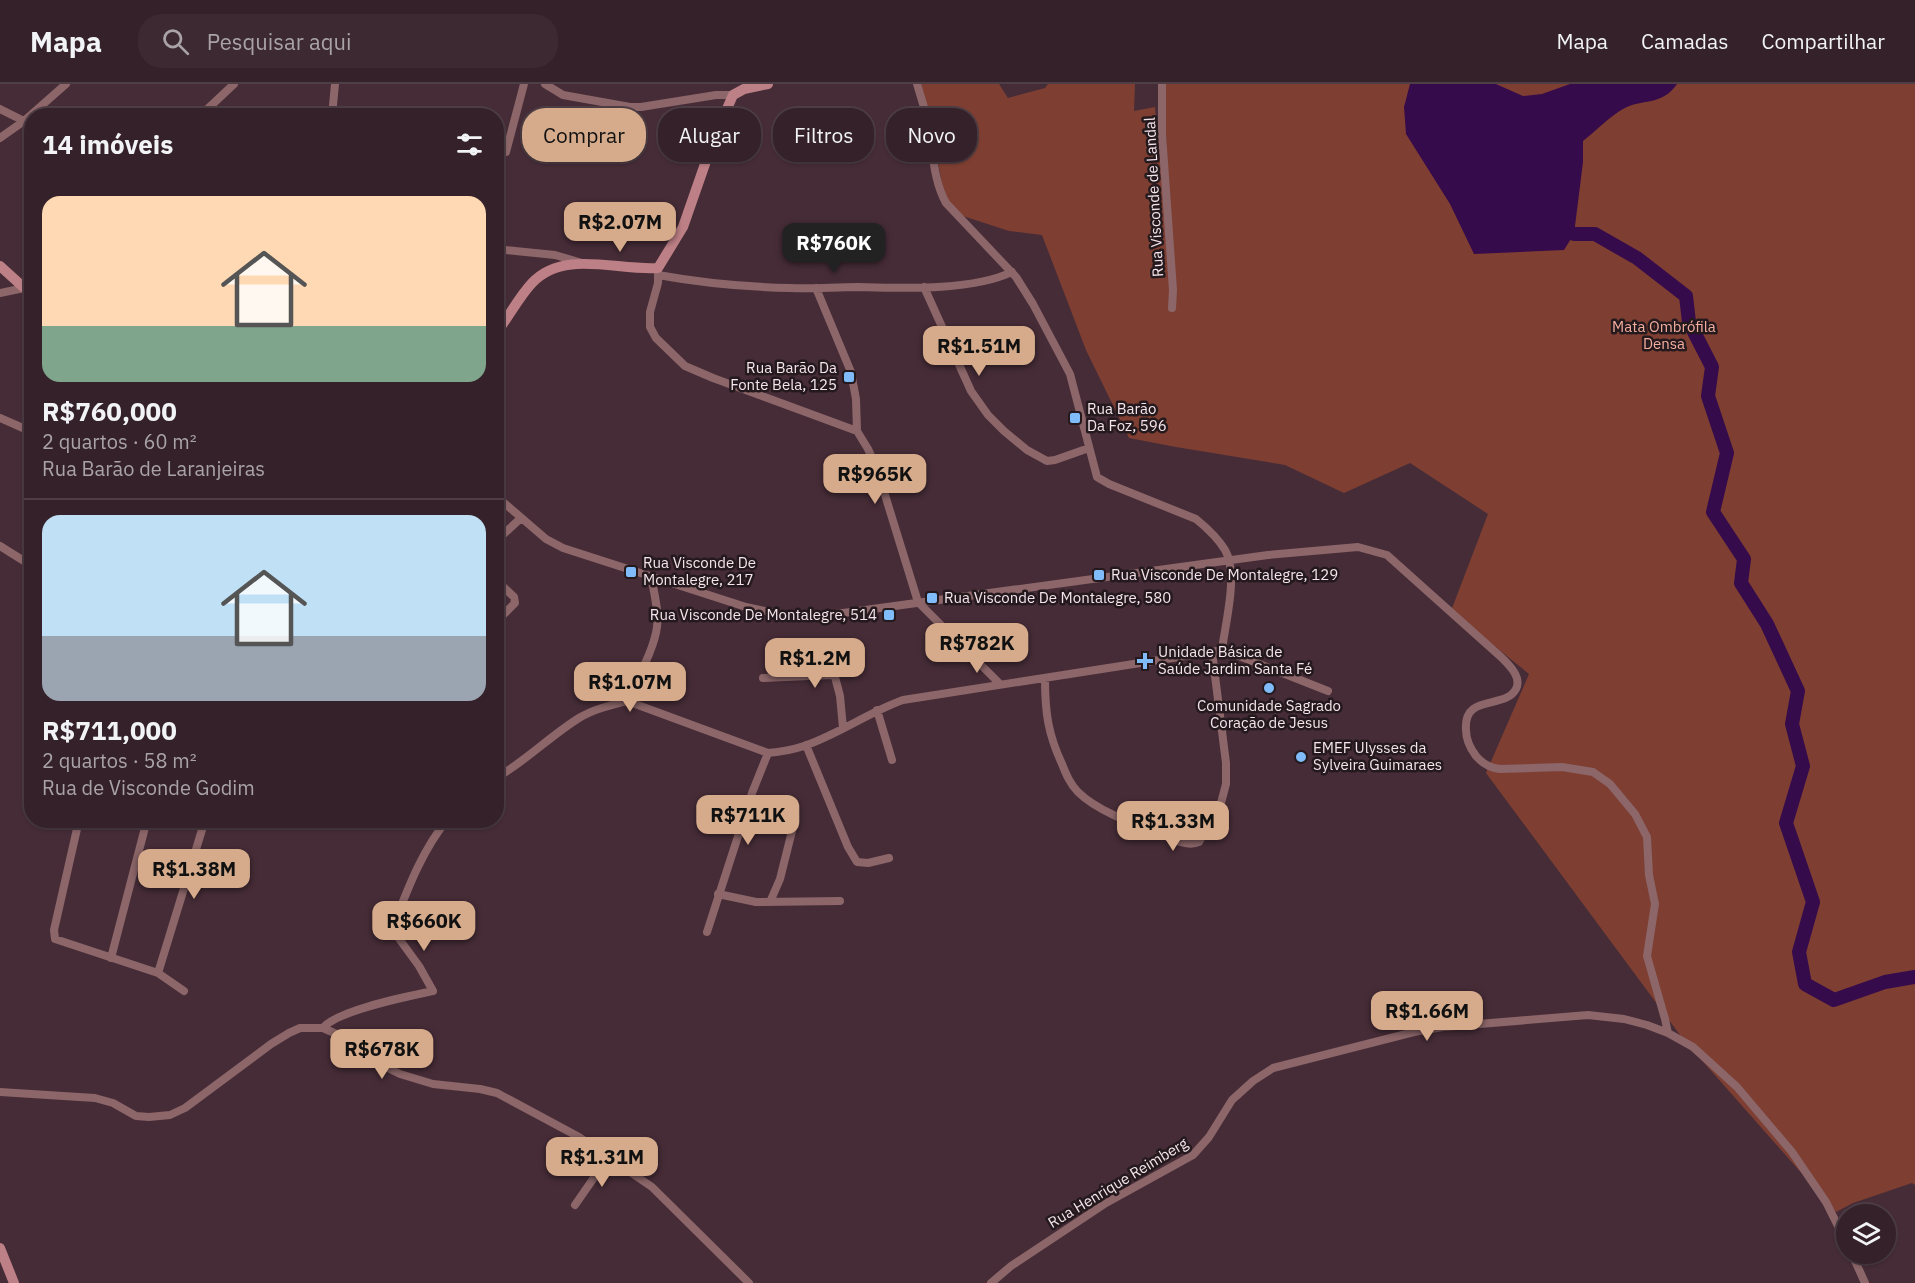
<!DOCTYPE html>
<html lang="pt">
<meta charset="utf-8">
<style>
body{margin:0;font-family:"IBM Plex Sans",sans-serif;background:#3c2931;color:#f1f3f6;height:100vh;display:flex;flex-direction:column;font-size:22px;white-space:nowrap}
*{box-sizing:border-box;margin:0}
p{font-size:20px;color:#a9a3a8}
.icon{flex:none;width:33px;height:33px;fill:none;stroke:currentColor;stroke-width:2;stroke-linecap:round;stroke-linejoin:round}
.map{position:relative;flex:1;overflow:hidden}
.sheet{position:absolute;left:24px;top:24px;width:480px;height:720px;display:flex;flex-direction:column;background:#342129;border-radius:24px;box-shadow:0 2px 4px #0004,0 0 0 2px #4e3e46}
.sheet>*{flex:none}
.top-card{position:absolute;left:522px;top:24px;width:570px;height:54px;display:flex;gap:12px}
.controls{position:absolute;left:1836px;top:1120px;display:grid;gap:12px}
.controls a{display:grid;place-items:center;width:60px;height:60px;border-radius:50%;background:#342129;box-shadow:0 2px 4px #0004,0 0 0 2px #4e3e46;font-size:30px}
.price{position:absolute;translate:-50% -51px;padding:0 14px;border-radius:12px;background:#d6ab8b;color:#111;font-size:20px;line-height:39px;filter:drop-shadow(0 2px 3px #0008)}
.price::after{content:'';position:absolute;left:50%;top:36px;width:18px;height:14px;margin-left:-9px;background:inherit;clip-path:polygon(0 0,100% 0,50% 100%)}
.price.active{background:#222;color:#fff}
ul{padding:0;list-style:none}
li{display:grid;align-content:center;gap:12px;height:318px;padding:0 18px}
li+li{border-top:2px solid #4e3e46}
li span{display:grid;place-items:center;height:186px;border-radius:18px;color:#555}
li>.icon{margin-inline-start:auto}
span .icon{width:108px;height:108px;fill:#fffc;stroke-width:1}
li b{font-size:26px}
h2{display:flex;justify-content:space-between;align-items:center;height:72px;padding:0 18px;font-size:26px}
.chip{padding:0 21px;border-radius:24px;background:#342129;box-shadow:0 2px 4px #0004,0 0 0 2px #4e3e46;font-size:21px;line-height:54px}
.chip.active{background:#d6ab8b;color:#111}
header{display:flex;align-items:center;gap:36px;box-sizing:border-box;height:84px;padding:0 30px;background:#342129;border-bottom:2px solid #4e3e46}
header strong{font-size:28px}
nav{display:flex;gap:33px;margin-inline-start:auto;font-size:21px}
.search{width:420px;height:54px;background:#3c2931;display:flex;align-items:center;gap:15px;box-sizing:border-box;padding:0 21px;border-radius:24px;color:#a9a3a8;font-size:22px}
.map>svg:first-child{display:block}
</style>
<header>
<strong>Mapa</strong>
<div class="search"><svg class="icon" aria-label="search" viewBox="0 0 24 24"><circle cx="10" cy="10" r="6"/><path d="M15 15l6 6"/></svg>Pesquisar aqui</div>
<nav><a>Mapa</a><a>Camadas</a><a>Compartilhar</a></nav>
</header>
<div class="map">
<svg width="1915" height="1199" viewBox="0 0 1915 1199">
<rect width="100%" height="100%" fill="#462c37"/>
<path fill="#7e3f32" d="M919,0H999L1008,14L1045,4L1048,0H1135L1134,27L1155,23L1172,204L1164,0H1915V1101L1912,1099L1853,1119L1836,1128L1683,955L1486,689L1529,590L1451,527L1488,430L1410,379L1344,409L1285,381L1176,363L1129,354L1086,266L1042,151L1009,147L960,131L945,117L934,55Z"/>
<path fill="#360b4b" d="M1410,0H1496L1523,12L1542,10L1570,0H1677C1661,23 1642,14 1623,25C1609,33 1596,47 1583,57V78L1574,150L1564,166L1474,170L1450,120L1406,50L1404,23Z"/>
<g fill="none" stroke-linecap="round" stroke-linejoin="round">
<path stroke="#360b4b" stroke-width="14" d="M1574,150H1595L1637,174L1686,212L1689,238L1712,283L1708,312L1727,369L1713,428L1744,475L1741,499L1767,540L1798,607L1792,640L1803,682L1786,739L1813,818L1799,868L1805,900L1834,916L1885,898L1915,893"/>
<path stroke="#8c6669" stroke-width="8" d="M545,0L563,11L630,23H641L716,11H733
M917,0C921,14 926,27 928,41C933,66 933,96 946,119L1016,193L1033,220L1070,290L1097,393L1109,400L1196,435C1207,444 1218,454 1225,466C1239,489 1225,540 1222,566
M1162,0V50L1173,206L1172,224
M0,25L24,37
M200,32L234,0
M332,32L335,0
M0,54L24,37L66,0
M506,68L524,0
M496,165L555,171L582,179
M658,186V199L650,228V243L656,254L685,282L713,294L857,347
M658,191C702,199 746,203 790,204C813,205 835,203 858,203C902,204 972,207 1012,188
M924,203L971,307L988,331L1004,347L1027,366L1047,377L1055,376L1089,364
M816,204L851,288L856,315L857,347L868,365L877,385L918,518L1000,600
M0,209L24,204
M0,334L32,348
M496,412L546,455L563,464L746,523L784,531L814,533L1268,471L1358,463L1387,471L1501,573C1509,581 1522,593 1516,605C1505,626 1463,609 1466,646C1466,656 1470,664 1476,672C1482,679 1490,684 1500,685L1562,683L1593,688L1610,700L1635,730L1647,753L1649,791L1655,820L1647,872L1665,935L1668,949
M496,457L521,434
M0,462L32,482
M496,496L514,513L515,519L496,538
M763,594L832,591L835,593L840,612L843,644
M1045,595C1045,628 1048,650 1062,680C1066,690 1070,700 1078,708C1096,726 1131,739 1155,748C1168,753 1187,764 1199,758L1221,719L1226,700V679L1212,568
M627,617L768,669C780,668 792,666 804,662C839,650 869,628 903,616L1217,567L1229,568L1328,607
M877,626L892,676
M806,661L848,763L857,778L868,779L889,774
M496,694C526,677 550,652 579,634C594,625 611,621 627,617C637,595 654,566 657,543C659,526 654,509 651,492
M79,736L54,846L55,855L158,889L184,907
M718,810L756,818L840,817
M770,818L780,795L793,743
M707,848L752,709L768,669
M111,874L147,736
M158,889L205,736
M323,944C337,926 410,912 433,907L419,882L392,845C407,807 421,768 447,736
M0,1008L95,1014L113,1019L136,1032L149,1033L170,1031L185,1024L271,960L289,949L300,944H323L352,957L382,981L400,990L433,1000L480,1005L497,1009L579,1053L652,1103L749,1199
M575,1121L609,1072
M1852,1170L1865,1199
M991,1199L1011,1182L1106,1119L1193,1071L1209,1053L1232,1016L1253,997L1273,984L1414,948L1443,943L1588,931L1624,935L1647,941L1668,949L1693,963L1737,1003L1792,1068L1826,1118L1846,1158"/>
<path stroke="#bd8086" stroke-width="10" d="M0,182L32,211
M496,249C509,233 518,214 532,199C564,165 617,187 658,184L683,143L713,57L733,11L744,5L768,0
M0,1164L14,1199"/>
</g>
<g fill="#81bcfa" stroke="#24191d" stroke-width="2">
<rect x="843" y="287" width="12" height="12" rx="3"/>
<rect x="1069" y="328" width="12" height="12" rx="3"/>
<rect x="625" y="482" width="12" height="12" rx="3"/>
<rect x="1093" y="485" width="12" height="12" rx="3"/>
<rect x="926" y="508" width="12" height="12" rx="3"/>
<rect x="883" y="525" width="12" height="12" rx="3"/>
<path d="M1142 568h6v6h6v6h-6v6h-6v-6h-6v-6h6z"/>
<circle cx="1269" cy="604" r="6"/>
<circle cx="1301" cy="673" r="6"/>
</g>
<g text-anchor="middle" stroke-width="5" stroke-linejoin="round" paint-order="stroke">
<g font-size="15" fill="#f5e4eb" stroke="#24191d">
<text transform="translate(1154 113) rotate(-93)" y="5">Rua Visconde de Landal</text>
<text transform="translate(1118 1099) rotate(-31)" y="5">Rua Henrique Reimberg</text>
</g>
<g font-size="15" fill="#f4ae9f" stroke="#24191d">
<text x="1664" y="248">Mata Ombrófila<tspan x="1664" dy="17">Densa</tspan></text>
</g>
<g font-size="15" fill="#f5e4eb" stroke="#24191d" text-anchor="start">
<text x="837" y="289" text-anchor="end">Rua Barão Da<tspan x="837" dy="17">Fonte Bela, 125</tspan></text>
<text x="1087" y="330">Rua Barão<tspan x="1087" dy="17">Da Foz, 596</tspan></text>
<text x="643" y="484">Rua Visconde De<tspan x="643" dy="17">Montalegre, 217</tspan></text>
<text x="1111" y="496">Rua Visconde De Montalegre, 129</text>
<text x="944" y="519">Rua Visconde De Montalegre, 580</text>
<text x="877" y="536" text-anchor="end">Rua Visconde De Montalegre, 514</text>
<text x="1158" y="573">Unidade Básica de<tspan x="1158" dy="17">Saúde Jardim Santa Fé</tspan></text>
<text x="1269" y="627" text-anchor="middle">Comunidade Sagrado<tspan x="1269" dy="17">Coração de Jesus</tspan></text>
<text x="1313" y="669">EMEF Ulysses da<tspan x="1313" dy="17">Sylveira Guimaraes</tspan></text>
</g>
</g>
</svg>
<div class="controls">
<a><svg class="icon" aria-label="layers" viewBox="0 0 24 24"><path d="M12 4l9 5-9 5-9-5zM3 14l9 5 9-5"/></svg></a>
</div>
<b class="price" style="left:620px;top:169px">R$2.07M</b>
<b class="price active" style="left:834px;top:190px">R$760K</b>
<b class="price" style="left:979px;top:293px">R$1.51M</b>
<b class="price" style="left:875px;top:421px">R$965K</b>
<b class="price" style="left:977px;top:590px">R$782K</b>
<b class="price" style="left:815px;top:605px">R$1.2M</b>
<b class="price" style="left:630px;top:629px">R$1.07M</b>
<b class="price" style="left:748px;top:762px">R$711K</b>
<b class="price" style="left:1173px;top:768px">R$1.33M</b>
<b class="price" style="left:194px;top:816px">R$1.38M</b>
<b class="price" style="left:424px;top:868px">R$660K</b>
<b class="price" style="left:1427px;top:958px">R$1.66M</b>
<b class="price" style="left:382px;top:996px">R$678K</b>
<b class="price" style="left:602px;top:1104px">R$1.31M</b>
<div class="top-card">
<a class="chip active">Comprar</a>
<a class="chip">Alugar</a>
<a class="chip">Filtros</a>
<a class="chip">Novo</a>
</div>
<section class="sheet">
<h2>14 imóveis<svg class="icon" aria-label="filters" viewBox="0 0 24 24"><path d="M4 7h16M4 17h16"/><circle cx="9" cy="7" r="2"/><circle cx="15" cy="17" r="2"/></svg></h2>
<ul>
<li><span style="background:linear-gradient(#ffd9b3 70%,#7fa58c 0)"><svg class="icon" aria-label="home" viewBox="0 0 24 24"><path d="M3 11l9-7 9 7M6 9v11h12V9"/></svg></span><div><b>R$760,000</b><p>2 quartos · 60 m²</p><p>Rua Barão de Laranjeiras</p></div></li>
<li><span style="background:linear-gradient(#bfe0f5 65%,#9aa5b1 0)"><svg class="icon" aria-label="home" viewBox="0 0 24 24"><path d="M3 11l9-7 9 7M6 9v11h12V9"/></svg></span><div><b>R$711,000</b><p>2 quartos · 58 m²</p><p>Rua de Visconde Godim</p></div></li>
</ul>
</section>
</div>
